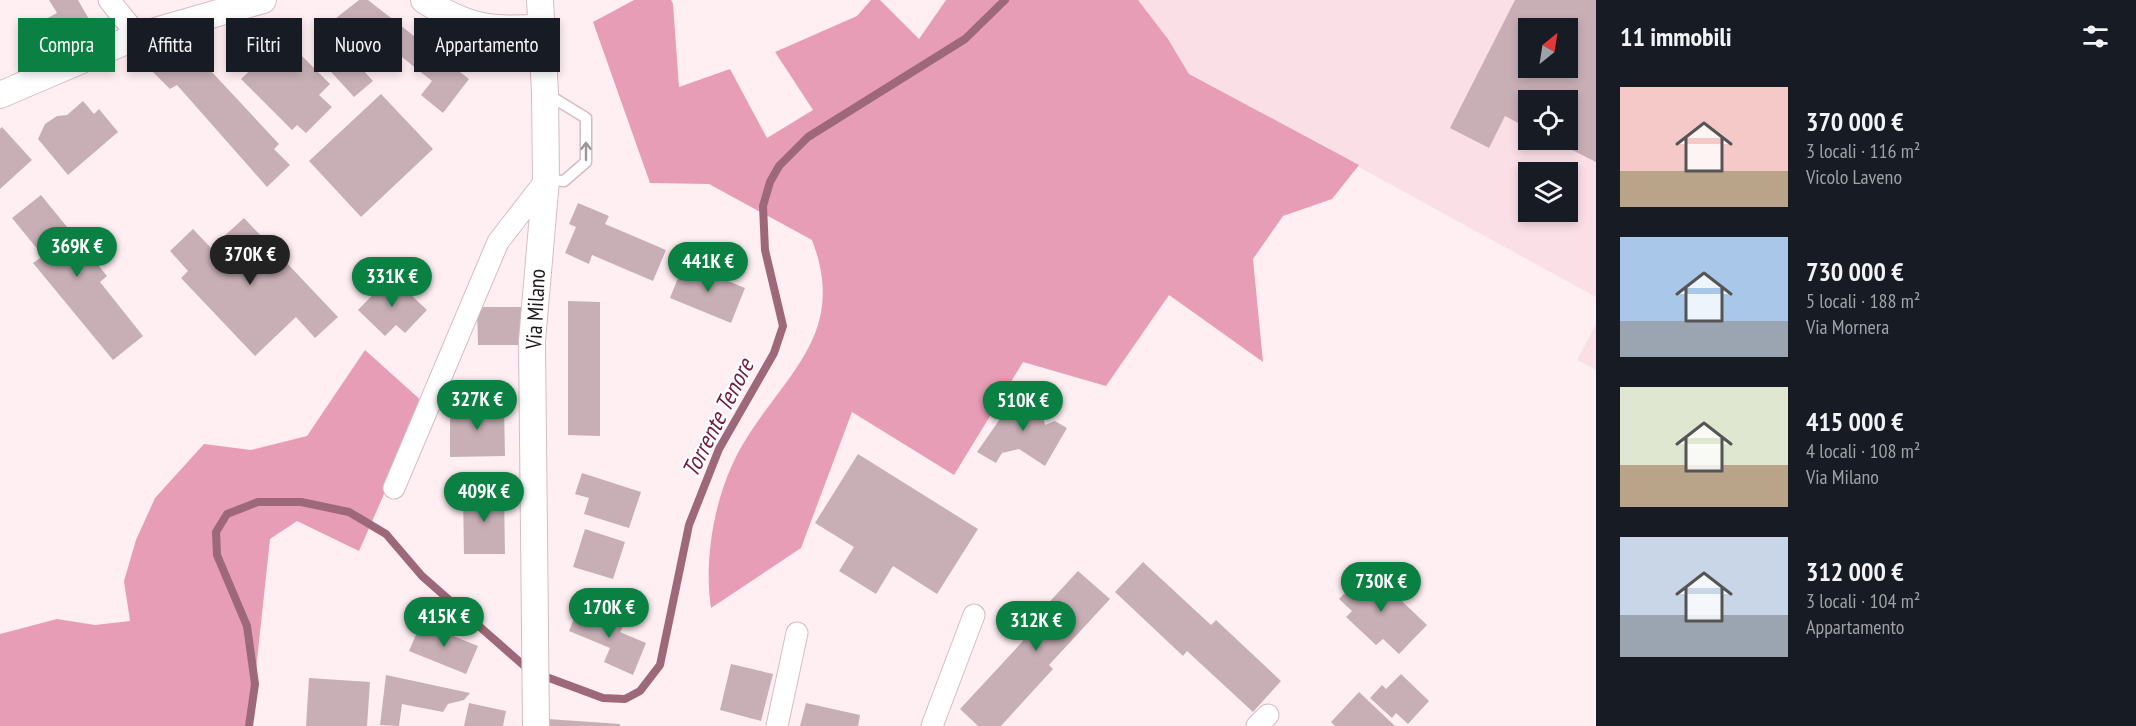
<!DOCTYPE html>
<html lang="it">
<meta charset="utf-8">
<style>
body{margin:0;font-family:"PT Sans Narrow",sans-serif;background:#20242c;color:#f1f3f6;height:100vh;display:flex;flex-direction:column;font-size:22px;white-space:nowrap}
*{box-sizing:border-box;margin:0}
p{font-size:20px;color:#9ea1a6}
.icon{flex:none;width:33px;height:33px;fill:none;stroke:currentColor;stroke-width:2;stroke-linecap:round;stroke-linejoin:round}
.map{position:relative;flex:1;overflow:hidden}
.panel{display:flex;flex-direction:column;background:#171b24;width:540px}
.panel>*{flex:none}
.guide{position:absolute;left:18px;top:18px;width:570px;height:54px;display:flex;gap:12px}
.needle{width:39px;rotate:30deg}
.buttons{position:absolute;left:1518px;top:18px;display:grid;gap:12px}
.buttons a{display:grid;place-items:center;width:60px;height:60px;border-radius:0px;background:#171b24;box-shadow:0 3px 9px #0003;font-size:30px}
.price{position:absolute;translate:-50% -51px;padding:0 14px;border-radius:21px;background:#0b8043;color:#fff;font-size:20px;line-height:39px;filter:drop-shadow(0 2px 3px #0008)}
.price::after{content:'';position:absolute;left:50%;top:36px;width:18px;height:14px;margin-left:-9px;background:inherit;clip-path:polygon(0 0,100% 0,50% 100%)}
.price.selected{background:#222;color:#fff}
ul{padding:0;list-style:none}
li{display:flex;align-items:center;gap:18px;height:150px;padding:0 24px}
li span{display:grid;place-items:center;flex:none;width:168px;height:120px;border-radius:0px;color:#555}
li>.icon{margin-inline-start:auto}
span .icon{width:72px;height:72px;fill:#fffc;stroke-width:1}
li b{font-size:26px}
h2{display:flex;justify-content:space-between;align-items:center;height:72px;padding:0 24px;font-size:26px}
.chip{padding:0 21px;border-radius:0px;background:#171b24;box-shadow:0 3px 9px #0003;font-size:21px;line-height:54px}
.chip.selected{background:#0b8043;color:#fff}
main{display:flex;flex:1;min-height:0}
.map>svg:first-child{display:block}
</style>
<main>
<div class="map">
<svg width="1596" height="726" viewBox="0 0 1596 726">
<rect width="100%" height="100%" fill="#ffeff3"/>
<path fill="#fbdfe7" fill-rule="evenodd" d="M1138,0H1596V297L1189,74L1168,39ZM1528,28H1568V68H1528ZM1528,100H1568V140H1528ZM1528,172H1568V212H1528Z
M1596,324V370L1577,360Z"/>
<path fill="#e79db5" d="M634,0H671L673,4L679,87L730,69L767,138L813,110L775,52L857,16L871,0H880L919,39L946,0H1138L1168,39L1189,74L1359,165L1332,199L1283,216L1253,259L1263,362L1169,295L1106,386L1023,362L954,475L852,412L801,548L711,608C703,556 716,489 743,444C786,372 848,334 812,240L709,184L650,183L593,22Z
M365,350L424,403L359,551L297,521L270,539L250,726H0V634L57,619L95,625L130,621L124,581L136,540L155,498L204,444L251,450L307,436Z"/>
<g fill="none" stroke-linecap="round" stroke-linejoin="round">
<path stroke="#9d6879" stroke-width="8" d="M541,675L603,698L625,699L640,691L660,665L689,525L719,449L774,353L783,326L765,250L763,206L770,182L779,166L808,137L965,39L1005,0
M249,726L255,684L247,626L217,555L216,532L227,514L258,502H301L349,512L386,534L422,576L529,670"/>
</g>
<path fill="#c8afb6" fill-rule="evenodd" d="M49,0H78L90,21L53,41L42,21L57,13Z
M359,0H368L469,79L443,113L421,95L432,81L368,30L359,44L331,22Z
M1515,0H1596V162L1552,140H1568V100H1528V128L1505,116L1489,148L1450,128ZM1528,28H1568V68H1528Z
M283,25L300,42L294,48L330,84L319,95L332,107L306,133L297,125L292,130L241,79L264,57L258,50Z
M182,40L279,144L274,149L290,165L267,187L177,85L170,89L141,60Z
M341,46L373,81L354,97L323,63Z
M381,94L433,149L361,217L309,161Z
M83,101L94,114L99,109L118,132L68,175L38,139L45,124L57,116L67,115Z
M2,127L32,160L0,189V129Z
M41,195L107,276L100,282L143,336L113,360L33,263L43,256L12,218Z
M578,203L609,216L605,224L666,250L653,281L592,255L589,264L565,253L576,227L569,224Z
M244,218L338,317L315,338L296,317L255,356L181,278L188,271L170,251L193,229L211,248Z
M684,263L745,288L731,323L670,298Z
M391,276L427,310L405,333L396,325L385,336L358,310Z
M568,301L600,302V436L568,435Z
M477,307H521V345H478Z
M1020,390L1040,403L1045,425L1055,421L1067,428L1045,466L1019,449L1002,453L996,463L977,452Z
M450,405H504L505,456L450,457Z
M858,454L978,529L937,594L893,566L876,594L839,571L854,547L815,523Z
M582,473L641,492L629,528L584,514L589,498L575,494Z
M504,492L505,554H464L463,493Z
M585,529L625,542L613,579L573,567Z
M1143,562L1211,625L1216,620L1281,681L1253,712L1187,651L1183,656L1115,592Z
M1368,569L1427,625L1399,654L1383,639L1376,645L1346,617L1352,611L1339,599Z
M1078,571L1110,599L1049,665L1053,669L1001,726H978L960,709L1023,641L1018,636Z
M579,606L624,625L620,632L646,643L633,675L604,662L610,648L569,631Z
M421,623L478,646L466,674L409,651Z
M731,664L773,674L761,721L720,710Z
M1401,674L1429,701L1408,724L1396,713L1392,718L1370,698L1382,685L1386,689Z
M386,675L470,693L464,700L448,704L443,712L402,704L399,726L380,725Z
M309,678L370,682L367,726H306Z
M1359,692L1395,726H1335L1331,722Z
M469,703L506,711L503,726H464Z
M806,703L860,715L858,726H800Z
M548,719L620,724V726H547Z"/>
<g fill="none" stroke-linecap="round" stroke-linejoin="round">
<defs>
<path id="service" d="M546,180L564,181L586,162V118L547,94"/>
<path id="minor" d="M109,0L138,36
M394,488L498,242L546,180
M777,726L797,633
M932,726L974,615
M1257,726L1268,715"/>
<path id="tertiary" d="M424,0C466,27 491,32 541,27
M0,95L138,36L263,0
M536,726L532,341L546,180L545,92L540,0"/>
</defs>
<use href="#service" stroke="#d5bcc3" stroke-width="13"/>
<use href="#minor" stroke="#d5bcc3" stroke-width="23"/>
<use href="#tertiary" stroke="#d5bcc3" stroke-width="28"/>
<use href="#service" stroke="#fff" stroke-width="10"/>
<use href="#minor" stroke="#fff" stroke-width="21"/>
<use href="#tertiary" stroke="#fff" stroke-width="26"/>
</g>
<defs><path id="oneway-shaft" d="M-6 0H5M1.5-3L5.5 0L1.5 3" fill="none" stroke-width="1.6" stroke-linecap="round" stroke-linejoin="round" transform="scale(1.5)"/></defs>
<use stroke="#9c9899" href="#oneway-shaft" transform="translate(586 151) rotate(-90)"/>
<g text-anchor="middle" stroke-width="4.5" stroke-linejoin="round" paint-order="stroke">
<g font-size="22" fill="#22191c" stroke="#fff">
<text transform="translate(535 309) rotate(-87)" y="8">Via Milano</text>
</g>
<g font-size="24" font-style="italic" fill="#6f1a3e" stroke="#fff">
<text transform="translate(718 418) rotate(-63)" y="8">Torrente Tenore</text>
</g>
</g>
</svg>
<div class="buttons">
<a><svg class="needle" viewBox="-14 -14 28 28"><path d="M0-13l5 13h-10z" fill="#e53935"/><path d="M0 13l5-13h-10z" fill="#9ea1a6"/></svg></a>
<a><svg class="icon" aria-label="locate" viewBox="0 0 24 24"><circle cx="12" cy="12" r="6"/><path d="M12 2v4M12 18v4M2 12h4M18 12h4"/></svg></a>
<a><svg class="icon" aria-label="layers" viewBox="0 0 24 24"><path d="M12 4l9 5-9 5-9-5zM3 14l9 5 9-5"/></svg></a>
</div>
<b class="price" style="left:77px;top:278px">369K €</b>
<b class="price selected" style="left:250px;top:286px">370K €</b>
<b class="price" style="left:708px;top:293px">441K €</b>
<b class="price" style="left:392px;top:308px">331K €</b>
<b class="price" style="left:477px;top:431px">327K €</b>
<b class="price" style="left:1023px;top:432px">510K €</b>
<b class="price" style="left:484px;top:523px">409K €</b>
<b class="price" style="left:1381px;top:613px">730K €</b>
<b class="price" style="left:609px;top:639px">170K €</b>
<b class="price" style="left:444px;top:648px">415K €</b>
<b class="price" style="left:1036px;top:652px">312K €</b>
<div class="guide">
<a class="chip selected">Compra</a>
<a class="chip">Affitta</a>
<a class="chip">Filtri</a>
<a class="chip">Nuovo</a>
<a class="chip">Appartamento</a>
</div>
</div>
<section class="panel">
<h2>11 immobili<svg class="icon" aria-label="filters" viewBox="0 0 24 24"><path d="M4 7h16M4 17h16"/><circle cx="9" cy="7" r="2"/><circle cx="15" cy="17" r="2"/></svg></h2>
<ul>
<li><span style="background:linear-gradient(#f6c9c9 70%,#b9a48a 0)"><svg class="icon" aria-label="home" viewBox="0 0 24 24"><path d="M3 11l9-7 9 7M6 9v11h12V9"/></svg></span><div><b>370 000 €</b><p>3 locali · 116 m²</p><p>Vicolo Laveno</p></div></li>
<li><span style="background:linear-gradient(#a9c7e8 70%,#9aa5b1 0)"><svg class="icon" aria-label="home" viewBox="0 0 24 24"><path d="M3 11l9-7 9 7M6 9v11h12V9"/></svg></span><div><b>730 000 €</b><p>5 locali · 188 m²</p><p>Via Mornera</p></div></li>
<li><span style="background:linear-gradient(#dfe7d0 65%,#b9a48a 0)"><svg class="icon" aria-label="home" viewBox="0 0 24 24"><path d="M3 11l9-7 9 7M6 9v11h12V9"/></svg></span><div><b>415 000 €</b><p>4 locali · 108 m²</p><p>Via Milano</p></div></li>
<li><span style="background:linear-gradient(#c9d6e8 65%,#9aa5b1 0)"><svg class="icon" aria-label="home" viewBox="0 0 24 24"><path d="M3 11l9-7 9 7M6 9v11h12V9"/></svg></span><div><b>312 000 €</b><p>3 locali · 104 m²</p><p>Appartamento</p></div></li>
</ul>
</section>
</main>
